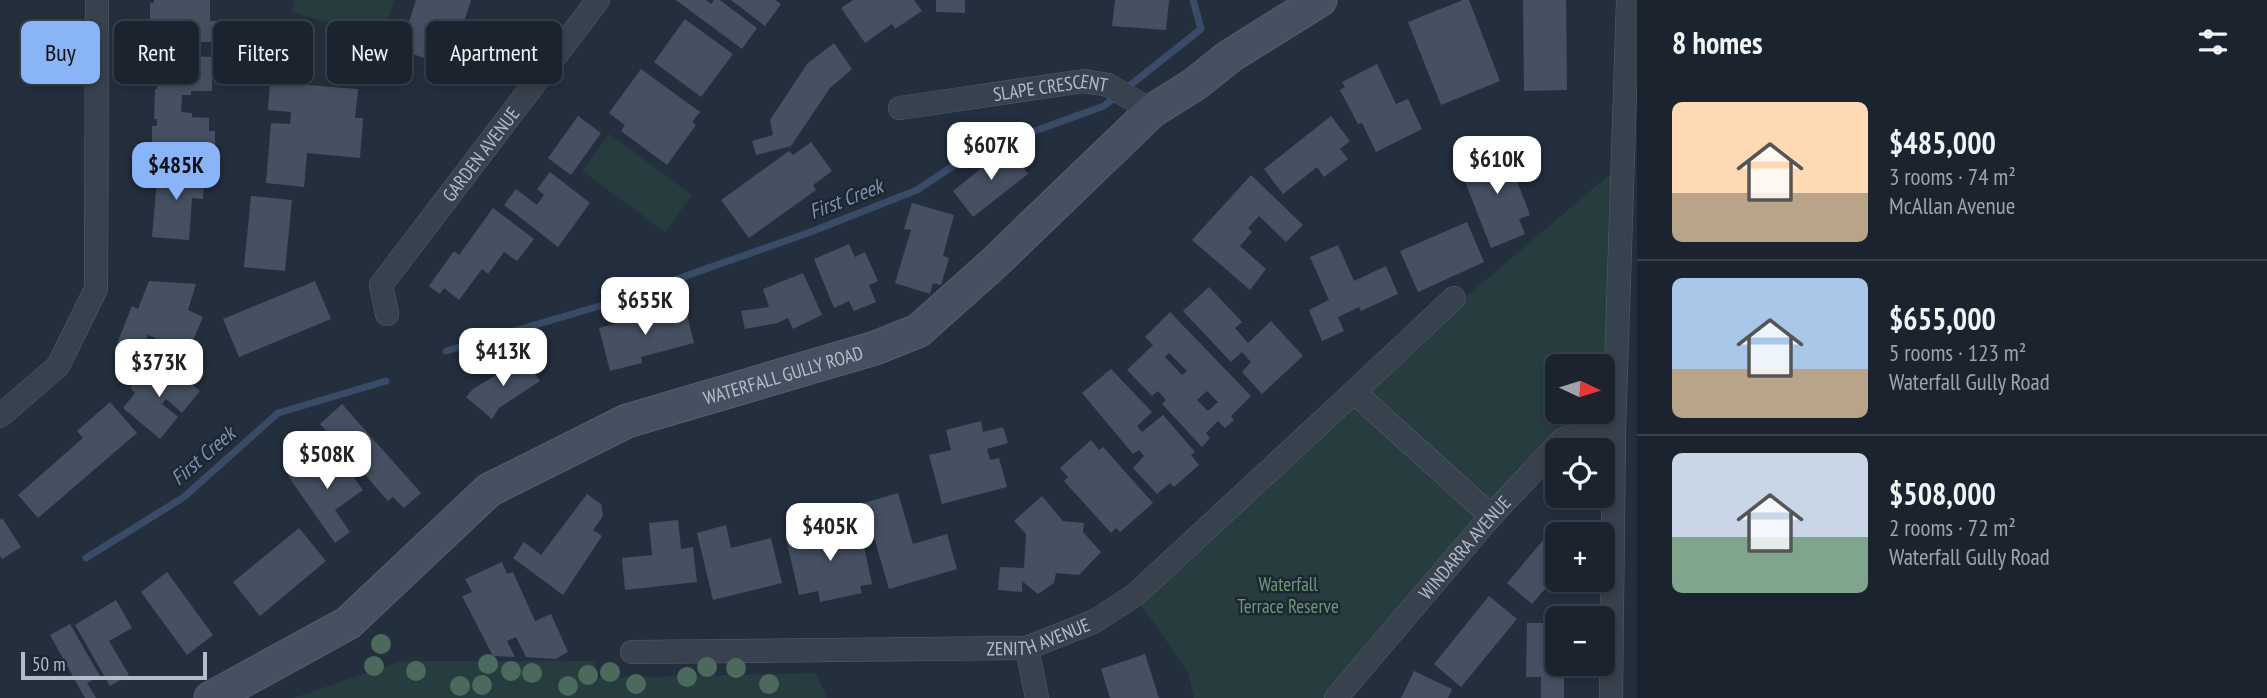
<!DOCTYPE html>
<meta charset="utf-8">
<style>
body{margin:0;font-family:"PT Sans Narrow",sans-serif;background:#282f3a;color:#f1f3f6;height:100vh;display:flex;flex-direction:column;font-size:26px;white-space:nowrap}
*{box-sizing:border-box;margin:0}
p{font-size:23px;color:#a0a4aa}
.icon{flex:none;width:38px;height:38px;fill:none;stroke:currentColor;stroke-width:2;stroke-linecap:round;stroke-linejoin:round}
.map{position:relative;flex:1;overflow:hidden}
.side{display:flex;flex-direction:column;background:#1b232e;width:630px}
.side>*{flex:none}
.banner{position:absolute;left:21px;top:21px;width:665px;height:63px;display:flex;gap:14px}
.needle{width:46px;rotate:94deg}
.tools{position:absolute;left:1545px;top:354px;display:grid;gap:14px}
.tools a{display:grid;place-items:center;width:70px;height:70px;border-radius:10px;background:#1b232e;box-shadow:0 4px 10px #0003,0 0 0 2px #39404a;font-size:35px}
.scale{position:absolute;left:21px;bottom:18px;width:186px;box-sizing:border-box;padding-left:7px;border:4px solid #b4bcc9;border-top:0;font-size:19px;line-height:24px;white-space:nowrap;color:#b4bcc9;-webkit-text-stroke:5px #1d2633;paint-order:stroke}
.price{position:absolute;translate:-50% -60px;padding:0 16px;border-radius:14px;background:#fff;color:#222;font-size:23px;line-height:46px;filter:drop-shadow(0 2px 4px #0008)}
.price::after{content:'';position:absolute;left:50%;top:42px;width:21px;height:16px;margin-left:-10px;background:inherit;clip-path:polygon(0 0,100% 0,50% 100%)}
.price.selected{background:#8ab4f8;color:#111}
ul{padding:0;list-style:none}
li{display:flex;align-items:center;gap:21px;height:175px;padding:0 35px}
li+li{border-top:2px solid #39404a}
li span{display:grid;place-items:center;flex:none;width:196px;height:140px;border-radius:10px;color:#555}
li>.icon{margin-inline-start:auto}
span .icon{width:84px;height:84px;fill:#fffc;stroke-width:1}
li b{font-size:30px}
h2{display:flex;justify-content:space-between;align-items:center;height:84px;padding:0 35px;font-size:30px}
.tag{padding:0 24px;border-radius:10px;background:#1b232e;box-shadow:0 4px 10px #0003,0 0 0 2px #39404a;font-size:24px;line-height:63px}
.tag.selected{background:#8ab4f8;color:#111}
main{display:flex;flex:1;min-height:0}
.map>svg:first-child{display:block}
</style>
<main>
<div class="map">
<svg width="1637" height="698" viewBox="0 0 1637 698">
<rect width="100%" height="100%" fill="#242f3e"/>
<path fill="#263c3f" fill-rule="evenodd" d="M295,0H394L383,39L292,12Z
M609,134L692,195L665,232L582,171Z
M1622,164L1614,431L1562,440L1336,698H1194L1188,672L1135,596L1354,392ZM1558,366H1603V411H1558Z
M402,661H595L597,678L816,673L827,698H293Z"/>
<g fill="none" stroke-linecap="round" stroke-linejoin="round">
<path stroke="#394c67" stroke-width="7" d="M446,351L603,305L808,233L917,190L971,154L1104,106L1201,29L1193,0
M86,558L184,497L278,413L386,381"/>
</g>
<path fill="#455162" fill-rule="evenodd" d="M154,0H210V21H237V42H162V36H150V3H154Z
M416,0H471L458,40L443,35L434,61L400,50Z
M676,0H706L711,4L714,0H720L757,28L742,49Z
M731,0H775L781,4L765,26Z
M853,0H914L922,11L895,29L892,24L865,43L841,8Z
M936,0H965V13L936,12Z
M1115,0H1169L1166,30L1112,26Z
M1463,0H1469L1500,81L1441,105L1408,22Z
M1523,0H1566L1567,90L1524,91Z
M685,19L733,54L701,97L654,62Z
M834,43L852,69L830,88L791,146L756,155L752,141L773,135L770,120L807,64Z
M152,55L216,57V77H212V91H191V95H182L181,112L192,113V117L209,118V131H215V152H152V126H157V119H154L155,89H157V82H152Z
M1377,64L1396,104L1408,99L1422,129L1376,152L1362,123L1358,124L1340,90L1345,87L1342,82Z
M641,69L700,112L692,122L696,125L667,165L621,131L625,125L609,113Z
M270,82L358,89L355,118H363L360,158L307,153L304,187L266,183L271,123L290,124L291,112L268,110Z
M578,116L601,133L571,175L548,158Z
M1331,116L1350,141L1340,149L1348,159L1324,177L1317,167L1283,194L1264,169Z
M811,142L832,171L813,185L816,190L749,238L721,200L789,151L793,155Z
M1503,144L1530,215L1519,219L1525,234L1491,248L1464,179L1476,174L1469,158Z
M1008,147L1028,174L973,217L953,191Z
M158,169L205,172L203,199L192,198L189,240L152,237Z
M550,172L590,203L558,247L504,205L516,189L537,205L544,195L537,189Z
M1251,175L1303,225L1286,242L1259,216L1248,228L1252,232L1240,246L1266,269L1250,290L1192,240Z
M251,196L292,200L285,271L244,267Z
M912,203L954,215L943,256L949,258L941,285L933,283L930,294L895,283L911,230L904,229Z
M493,208L534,239L517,261L504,252L488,274L482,269L459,300L444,288L440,294L429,286L454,251L459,255Z
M1467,222L1484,262L1418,292L1400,251Z
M849,244L855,257L865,252L878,281L869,285L876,302L854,311L849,301L834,308L814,259Z
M1338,245L1354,281L1386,266L1398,294L1361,311L1359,307L1338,317L1344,331L1322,341L1309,310L1329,300L1310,257Z
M803,273L822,315L793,329L788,318L777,323L745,329L741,311L769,307L763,289Z
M149,281L196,284L188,310L203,317L188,352L148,335L141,354L128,348L126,354L115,349L132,306L138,309Z
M315,281L331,319L239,357L223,319Z
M1209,287L1242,322L1235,328L1248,343L1271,321L1303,356L1262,394L1242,372L1251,362L1242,352L1231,362L1183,311Z
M685,306L694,343L641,357L642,363L610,371L599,328Z
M1170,312L1251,396L1231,416L1234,420L1225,428L1218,421L1206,433L1210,438L1202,447L1162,404L1166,400L1158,391L1152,396L1127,370L1153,345L1145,337ZM1169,353L1187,371L1182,375L1165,357ZM1207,391L1218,402L1208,411L1197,400Z
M524,358L540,381L499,408L492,419L466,397L473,389Z
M156,365L172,377L177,371L200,391L182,413L166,399L162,404L178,417L160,439L123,408L135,393L130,388L145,369L150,373Z
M1111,369L1152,412L1137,426L1142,432L1163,415L1195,452L1191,455L1199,465L1174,487L1170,483L1157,494L1133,468L1144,456L1139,450L1133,454L1082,393Z
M110,402L137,433L38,518L18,495L83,438L77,431Z
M342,404L421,493L404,508L393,497L388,501L320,424Z
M981,421L983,432L1003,427L1008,443L987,449L990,460L999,458L1007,487L942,504L929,455L951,450L946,430Z
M1091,440L1099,450L1103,447L1153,503L1120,532L1116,528L1111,533L1064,481L1068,477L1060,468Z
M321,452L329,464L339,457L363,490L335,510L350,532L335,543L288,476Z
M898,493L913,544L947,534L957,569L889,589L864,503Z
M587,494L601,504L603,516L593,530L602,536L563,595L513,558L524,542L541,555Z
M1042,496L1063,521L1084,523L1083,532L1101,552L1079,575L1056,573L1054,583L1038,594L1022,581V592L998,590L1000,567L1024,568L1026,534L1014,521Z
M2,518L21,547L2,559L0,556V520Z
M678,520L681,549L693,547L697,582L625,590L622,558L652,555L649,523Z
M1560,520L1576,534H1558V574L1532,604L1507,583Z
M859,523L872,584L860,586L862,593L820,602L818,591L799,595L786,539Z
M726,525L731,548L771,538L782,583L713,600L697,533Z
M299,528L326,561L260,616L233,582Z
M502,562L507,574L513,572L535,621L551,614L568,652L555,659L526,657L516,637L507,641L515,657L493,656L462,596L472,592L465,579Z
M167,572L213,635L187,655L141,592Z
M1489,596L1517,619L1461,687L1434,664Z
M116,600L132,628L109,641L129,675L110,686L75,625Z
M1527,623H1558V663H1564V698H1541V677H1526Z
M70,624L100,676L87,683L96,698H85L50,635Z
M1145,654L1159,698H1110L1101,669Z
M1414,671L1452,689L1448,698H1401Z"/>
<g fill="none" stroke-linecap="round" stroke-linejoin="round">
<defs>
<g id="street">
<path id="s1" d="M900,108L1084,81L1108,85L1152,111"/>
<path id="s2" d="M387,314L381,285L598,0"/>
<path d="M1354,392L1454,298"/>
<path d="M0,416L58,366L96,289L97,0"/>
<path d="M1027,648L1037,698"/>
<path id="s3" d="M632,652L1027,648L1095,621L1135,595L1354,392L1491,516"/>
<path id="s4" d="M1336,698L1491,516L1563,439L1614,431"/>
<path d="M1611,698L1614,431L1628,0"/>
</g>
<g id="secondary">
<path id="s5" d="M211,698L348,623L489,490L627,421L875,348L918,331L992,265L1152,111L1195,84L1230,56L1320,0"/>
</g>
</defs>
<use href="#street" stroke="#565f6c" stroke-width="24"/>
<use href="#secondary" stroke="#565f6c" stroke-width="35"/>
<use href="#street" stroke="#38414e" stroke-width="23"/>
<use href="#secondary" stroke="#465061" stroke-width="33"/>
</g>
<g fill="#4b6a5d">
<circle cx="381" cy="644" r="10"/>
<circle cx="488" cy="664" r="10"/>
<circle cx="374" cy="666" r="10"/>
<circle cx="707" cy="667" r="10"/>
<circle cx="736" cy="668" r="10"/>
<circle cx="416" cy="671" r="10"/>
<circle cx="511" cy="671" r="10"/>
<circle cx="610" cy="672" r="10"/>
<circle cx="532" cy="673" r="10"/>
<circle cx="588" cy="675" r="10"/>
<circle cx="687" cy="677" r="10"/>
<circle cx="636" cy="684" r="10"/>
<circle cx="769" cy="684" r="10"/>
<circle cx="482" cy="685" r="10"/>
<circle cx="460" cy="686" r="10"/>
<circle cx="568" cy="686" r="10"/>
</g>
<g text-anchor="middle" stroke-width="5" stroke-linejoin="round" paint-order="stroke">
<g font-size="19" fill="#b4bcc9" stroke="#1d2633">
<text dy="7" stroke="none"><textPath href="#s1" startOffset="152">SLAPE CRESCENT</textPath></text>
<text dy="7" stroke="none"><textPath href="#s2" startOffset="194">GARDEN AVENUE</textPath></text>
<text dy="7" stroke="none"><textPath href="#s5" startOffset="667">WATERFALL GULLY ROAD</textPath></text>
<text dy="7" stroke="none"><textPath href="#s4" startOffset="198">WINDARRA AVENUE</textPath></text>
<text dy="7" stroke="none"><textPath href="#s3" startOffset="408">ZENITH AVENUE</textPath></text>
</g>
<g font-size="19" fill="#6b9a76" stroke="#1d2633">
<text x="1288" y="591">Waterfall<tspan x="1288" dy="22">Terrace Reserve</tspan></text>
</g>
<g font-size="21" font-style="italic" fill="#7c92b1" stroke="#1d2633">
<text transform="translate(846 199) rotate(-21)" y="7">First Creek</text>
<text transform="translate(203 456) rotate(-41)" y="7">First Creek</text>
</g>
</g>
</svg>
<div class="tools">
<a><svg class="needle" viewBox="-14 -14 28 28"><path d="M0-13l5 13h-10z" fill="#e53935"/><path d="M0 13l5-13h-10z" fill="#a0a4aa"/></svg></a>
<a><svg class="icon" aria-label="locate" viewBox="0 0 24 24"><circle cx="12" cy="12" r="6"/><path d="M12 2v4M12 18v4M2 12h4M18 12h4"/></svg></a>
<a>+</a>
<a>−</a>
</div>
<div class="scale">50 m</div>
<b class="price" style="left:991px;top:182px">$607K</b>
<b class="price" style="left:1497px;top:196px">$610K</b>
<b class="price selected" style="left:176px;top:202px">$485K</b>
<b class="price" style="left:645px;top:337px">$655K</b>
<b class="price" style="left:503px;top:388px">$413K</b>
<b class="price" style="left:159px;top:399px">$373K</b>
<b class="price" style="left:327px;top:491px">$508K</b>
<b class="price" style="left:830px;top:563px">$405K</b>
<div class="banner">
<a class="tag selected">Buy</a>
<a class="tag">Rent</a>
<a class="tag">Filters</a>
<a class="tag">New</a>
<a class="tag">Apartment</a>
</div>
</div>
<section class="side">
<h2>8 homes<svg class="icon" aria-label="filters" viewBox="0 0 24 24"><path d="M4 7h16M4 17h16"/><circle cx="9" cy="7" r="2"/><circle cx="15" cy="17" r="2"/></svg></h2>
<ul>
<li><span style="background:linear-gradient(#ffd9b3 65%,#b9a48a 0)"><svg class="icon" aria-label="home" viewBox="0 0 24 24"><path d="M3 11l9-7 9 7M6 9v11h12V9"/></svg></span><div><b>$485,000</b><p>3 rooms · 74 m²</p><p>McAllan Avenue</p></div></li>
<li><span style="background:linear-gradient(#a9c7e8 65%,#b9a48a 0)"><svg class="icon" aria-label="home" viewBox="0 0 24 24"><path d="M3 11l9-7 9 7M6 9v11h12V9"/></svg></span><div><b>$655,000</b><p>5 rooms · 123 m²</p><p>Waterfall Gully Road</p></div></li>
<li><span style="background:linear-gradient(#c9d6e8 60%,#7fa58c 0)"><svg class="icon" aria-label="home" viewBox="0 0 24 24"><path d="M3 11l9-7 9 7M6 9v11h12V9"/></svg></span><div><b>$508,000</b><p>2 rooms · 72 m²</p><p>Waterfall Gully Road</p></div></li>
</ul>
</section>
</main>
